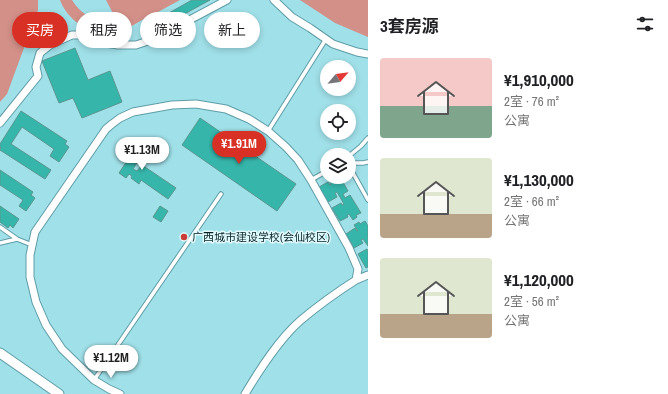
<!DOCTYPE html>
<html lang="zh">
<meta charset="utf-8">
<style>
body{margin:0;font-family:"Archivo Narrow","Noto Sans SC",sans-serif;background:#f6f6f6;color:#202124;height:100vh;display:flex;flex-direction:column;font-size:15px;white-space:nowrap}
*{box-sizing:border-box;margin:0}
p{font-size:13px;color:#757577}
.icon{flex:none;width:22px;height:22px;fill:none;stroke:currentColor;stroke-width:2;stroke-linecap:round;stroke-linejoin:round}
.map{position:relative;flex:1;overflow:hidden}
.details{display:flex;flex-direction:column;background:#fff;width:300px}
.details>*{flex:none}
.top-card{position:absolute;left:12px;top:12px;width:296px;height:36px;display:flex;gap:8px}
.needle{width:26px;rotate:62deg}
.fabs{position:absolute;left:320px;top:60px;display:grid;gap:8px}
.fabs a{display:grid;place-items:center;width:36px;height:36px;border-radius:50%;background:#fff;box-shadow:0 2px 6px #0003;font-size:20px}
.price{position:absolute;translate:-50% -34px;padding:0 9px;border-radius:14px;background:#fff;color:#222;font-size:13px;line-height:26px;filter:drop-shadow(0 1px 2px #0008)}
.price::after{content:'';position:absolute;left:50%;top:24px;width:12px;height:9px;margin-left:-6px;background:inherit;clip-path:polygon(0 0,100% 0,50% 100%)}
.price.selected{background:#d93025;color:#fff}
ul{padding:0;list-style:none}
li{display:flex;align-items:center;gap:12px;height:100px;padding:0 12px}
li span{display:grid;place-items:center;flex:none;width:112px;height:80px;border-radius:4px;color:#555}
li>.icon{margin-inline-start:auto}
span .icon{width:48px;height:48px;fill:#fffc;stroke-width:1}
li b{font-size:17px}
h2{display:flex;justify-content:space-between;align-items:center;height:48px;padding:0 12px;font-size:17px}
.pill{padding:0 14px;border-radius:18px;background:#fff;box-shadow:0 2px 6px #0003;font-size:14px;line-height:36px}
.pill.selected{background:#d93025;color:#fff}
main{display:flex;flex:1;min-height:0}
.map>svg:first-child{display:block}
</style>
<main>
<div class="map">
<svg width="368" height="394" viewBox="0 0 368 394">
<rect width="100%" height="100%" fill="#a0e0e9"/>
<path fill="#d29088" d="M0,0H38V10L7,94L0,102Z
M60,0H72C82,16 98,24 117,21L106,0H180C167,7 154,14 142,20C135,24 129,28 123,30C97,40 69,24 60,0Z
M300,0H368V37L335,23Z"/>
<path fill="#36b6ab" stroke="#589790" d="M192,0H210L148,34L144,27Z
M75,48L88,80L110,71L122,102L82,118L73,98L59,103L42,61Z
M21,111L67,141L65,144L69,147L59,162L50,156L54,149L22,127L11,144L51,170L45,179L0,150L1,148L0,147V144Z
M200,118L296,184L277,211L182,145Z
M125,140L143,153L133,169L137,171L142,165L176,188L168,199L141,180L139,184L131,178L132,176L129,174L126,178L119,173L127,161L116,153Z
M0,170L33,192L31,195L35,198L26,211L19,206L23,200L0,185Z
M329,177H340L348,191L343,194L345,198L350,195L361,213L356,215L357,217L353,220L349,214L347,215L348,217L340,221L332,208L341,203L342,205L344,204L337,192L335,193L337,197L328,202L319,187L328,182L330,185L331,184L327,178Z
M0,206L19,219L13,228L10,225L8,228L0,222Z
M160,206L168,211L161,222L153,217Z
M365,221L368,226V246L363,239L361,240L363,243L354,248L346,234L355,228L357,231H358L354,225L359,222L360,224Z
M367,249L368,251V267L366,268L358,254Z"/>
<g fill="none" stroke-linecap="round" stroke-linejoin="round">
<defs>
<path id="service" d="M268,131L326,39
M349,156L361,146L368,138
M349,163H363L368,162
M349,166L368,200
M311,180L327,171
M0,227L17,239L32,245
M0,243L17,239
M94,380L221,194"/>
<path id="minor" d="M274,0L292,17L310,28L333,44L357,52L368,54
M0,123L38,76L36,67L40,53L50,45L63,39L72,35H83L105,43L118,45H136L154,39L227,0
M356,280L368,275
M120,394L109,389L94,380L62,349L46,325L36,302L30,277V255L35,232L106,129L112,124L120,118L133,112L172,105L196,104L226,109L249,119L268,131L286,147L298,160L311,180L349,248L358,269L356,280C337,292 319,305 301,320C279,339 260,369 245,394"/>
<path id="tertiary" d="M0,353L59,394"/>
</defs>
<use href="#service" stroke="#5e9da6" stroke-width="5.5"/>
<use href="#minor" stroke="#5e9da6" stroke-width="9"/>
<use href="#tertiary" stroke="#5e9da6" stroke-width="11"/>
<use href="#service" stroke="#fff" stroke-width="3.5"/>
<use href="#minor" stroke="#fff" stroke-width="7"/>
<use href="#tertiary" stroke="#fff" stroke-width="9"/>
</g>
<circle fill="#ca3c36" stroke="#e1fafd" stroke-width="1.5" cx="184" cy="237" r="4"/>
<g text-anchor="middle" stroke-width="3" stroke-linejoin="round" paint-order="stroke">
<g font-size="11" fill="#062125" stroke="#e1fafd" text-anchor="start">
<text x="192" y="241">广西城市建设学校(会仙校区)</text>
</g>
</g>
</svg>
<div class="fabs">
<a><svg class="needle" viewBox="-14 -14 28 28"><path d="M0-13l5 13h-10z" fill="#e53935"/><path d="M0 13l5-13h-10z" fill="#757577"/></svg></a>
<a><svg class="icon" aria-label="locate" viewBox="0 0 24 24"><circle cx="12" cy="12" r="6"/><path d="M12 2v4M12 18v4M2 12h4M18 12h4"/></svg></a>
<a><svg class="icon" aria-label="layers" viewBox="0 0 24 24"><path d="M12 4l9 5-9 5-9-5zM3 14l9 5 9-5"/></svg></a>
</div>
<b class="price selected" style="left:239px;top:165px">¥1.91M</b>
<b class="price" style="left:142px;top:171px">¥1.13M</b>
<b class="price" style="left:111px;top:379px">¥1.12M</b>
<div class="top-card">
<a class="pill selected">买房</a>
<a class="pill">租房</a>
<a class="pill">筛选</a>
<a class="pill">新上</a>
</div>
</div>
<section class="details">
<h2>3套房源<svg class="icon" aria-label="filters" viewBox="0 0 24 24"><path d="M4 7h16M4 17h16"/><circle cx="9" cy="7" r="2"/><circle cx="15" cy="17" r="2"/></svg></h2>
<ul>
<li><span style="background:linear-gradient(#f6c9c9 60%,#7fa58c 0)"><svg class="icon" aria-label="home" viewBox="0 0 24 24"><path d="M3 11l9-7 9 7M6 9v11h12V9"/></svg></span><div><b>¥1,910,000</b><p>2室 · 76 m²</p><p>公寓</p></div></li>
<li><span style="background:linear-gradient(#dfe7d0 70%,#b9a48a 0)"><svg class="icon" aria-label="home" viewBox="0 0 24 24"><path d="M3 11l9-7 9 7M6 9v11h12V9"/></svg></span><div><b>¥1,130,000</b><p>2室 · 66 m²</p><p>公寓</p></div></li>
<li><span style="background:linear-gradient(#dfe7d0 70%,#b9a48a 0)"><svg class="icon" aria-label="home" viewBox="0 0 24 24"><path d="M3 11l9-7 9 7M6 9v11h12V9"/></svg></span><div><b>¥1,120,000</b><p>2室 · 56 m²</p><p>公寓</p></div></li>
</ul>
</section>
</main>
